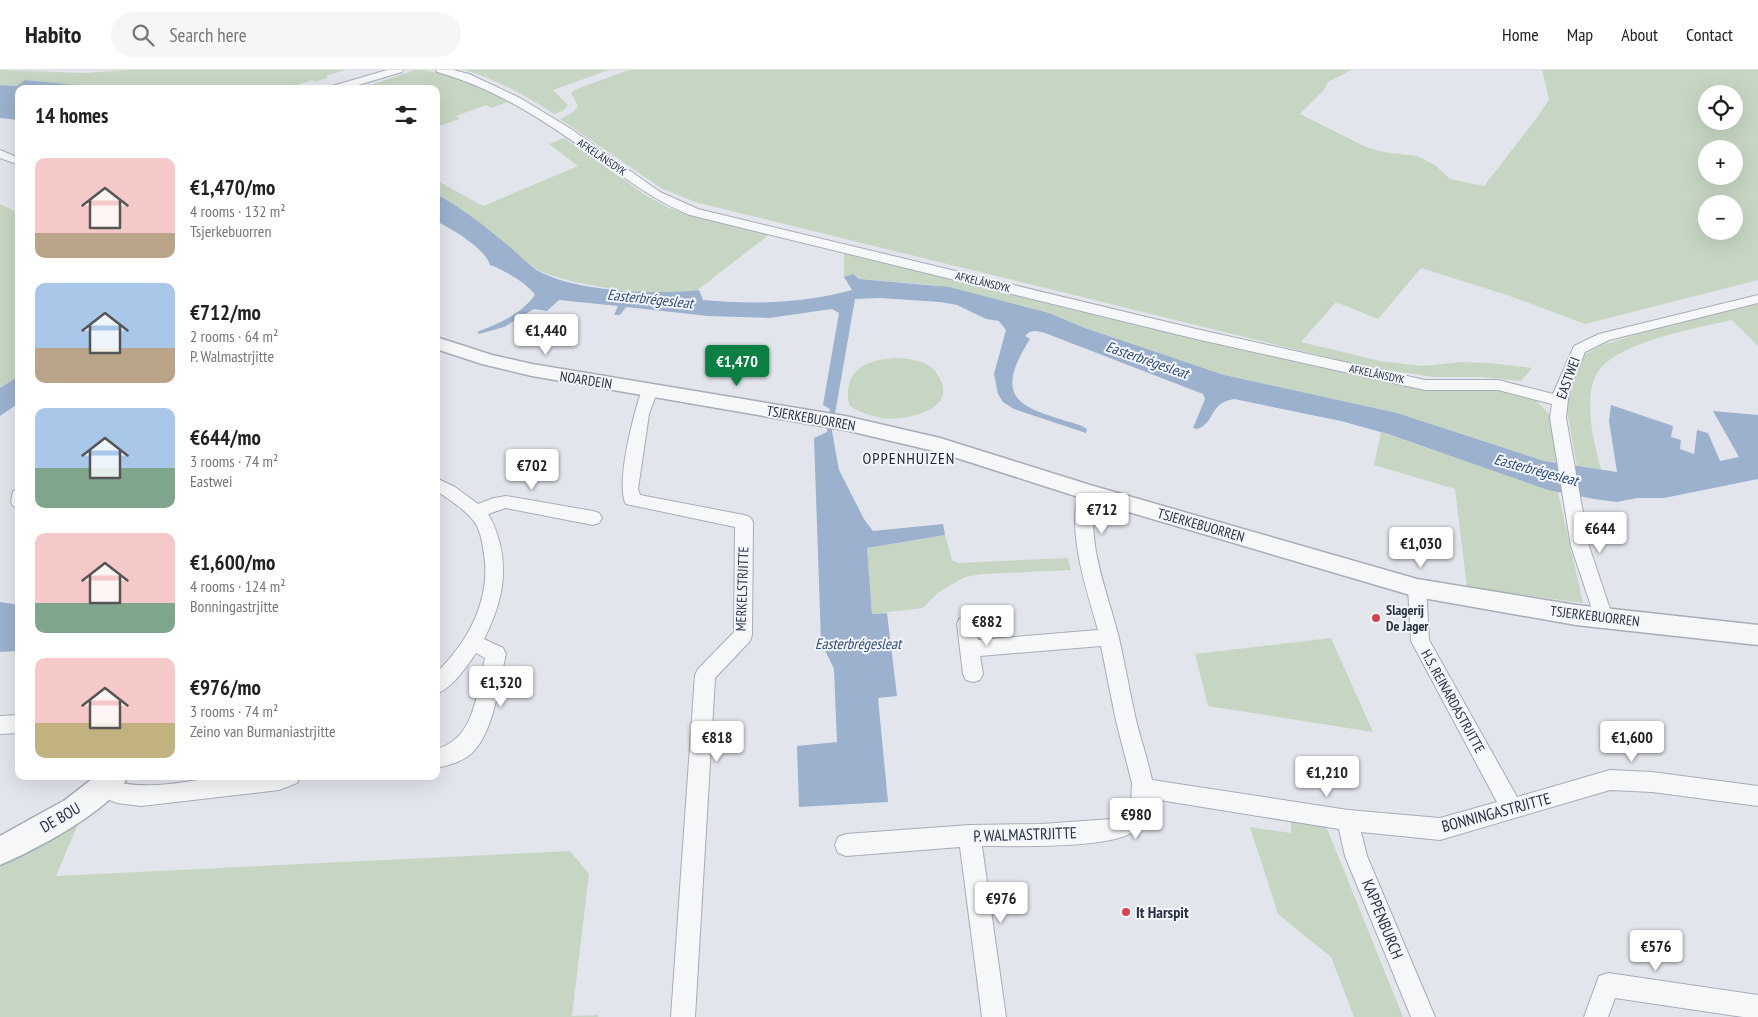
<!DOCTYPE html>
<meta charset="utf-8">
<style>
body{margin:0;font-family:"PT Sans Narrow",sans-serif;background:#f6f6f6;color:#222;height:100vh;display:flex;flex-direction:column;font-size:19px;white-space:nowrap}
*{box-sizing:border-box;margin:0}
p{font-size:16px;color:#767676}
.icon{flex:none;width:28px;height:28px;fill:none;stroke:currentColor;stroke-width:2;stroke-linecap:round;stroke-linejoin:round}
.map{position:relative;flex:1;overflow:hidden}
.panel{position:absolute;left:15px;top:15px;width:425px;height:695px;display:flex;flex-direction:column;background:#fff;border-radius:10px;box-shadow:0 5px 20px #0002}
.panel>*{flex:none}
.fabs{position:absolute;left:1698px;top:15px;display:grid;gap:10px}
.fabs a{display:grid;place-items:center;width:45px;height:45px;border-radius:50%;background:#fff;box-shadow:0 5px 20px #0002;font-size:25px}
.price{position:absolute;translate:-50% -42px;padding:0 11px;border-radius:5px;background:#fff;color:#222;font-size:16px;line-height:32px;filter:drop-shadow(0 1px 2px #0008)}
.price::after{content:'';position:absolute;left:50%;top:30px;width:15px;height:11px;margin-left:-8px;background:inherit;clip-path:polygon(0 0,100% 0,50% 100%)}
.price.selected{background:#0b8043;color:#fff}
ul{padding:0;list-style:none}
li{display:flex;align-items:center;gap:15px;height:125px;padding:0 20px}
li span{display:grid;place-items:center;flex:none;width:140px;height:100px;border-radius:10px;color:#555}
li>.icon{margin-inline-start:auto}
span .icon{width:60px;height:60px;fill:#fffc;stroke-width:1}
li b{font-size:21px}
h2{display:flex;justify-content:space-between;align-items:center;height:60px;padding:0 20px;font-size:21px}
header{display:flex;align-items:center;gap:30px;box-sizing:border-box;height:70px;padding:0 25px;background:#fff;border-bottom:1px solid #e0e0e0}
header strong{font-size:24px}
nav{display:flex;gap:28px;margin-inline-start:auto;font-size:18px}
.search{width:350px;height:45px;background:#f6f6f6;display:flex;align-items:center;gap:12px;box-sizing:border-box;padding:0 18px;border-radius:28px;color:#767676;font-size:19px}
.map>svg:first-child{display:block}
</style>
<header>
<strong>Habito</strong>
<div class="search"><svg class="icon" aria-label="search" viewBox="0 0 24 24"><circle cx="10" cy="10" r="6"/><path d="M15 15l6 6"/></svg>Search here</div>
<nav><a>Home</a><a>Map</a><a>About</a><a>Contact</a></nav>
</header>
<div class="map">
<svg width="1758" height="947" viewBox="0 0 1758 947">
<rect width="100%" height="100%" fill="#e2e5ec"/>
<path fill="#c7d6c3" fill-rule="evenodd" d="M0,0L85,3L129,0H345L326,6L328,8L314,12L312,10L284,19H117L26,10L17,16L0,15Z
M415,0C448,0 480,17 508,32L491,38L486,35L456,46L460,49L436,57V19H359Z
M465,0H609L553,20L568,35L563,41L554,44C526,25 497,10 465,0Z
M629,0H1351L1328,12L1324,20L1300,44L1366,77L1383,82L1417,86L1435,95L1450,109L1484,116L1539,45L1549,29L1542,0H1758V210L1585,254L1507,225L1421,198L1378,249L1336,232L1301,272L1380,291L1423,296L1461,292L1489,293L1532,298L1521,311L1481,307H1433L1367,297L695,132L661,118L560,49L573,42L578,36L571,23L574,20ZM1706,24H1734V51H1706ZM1706,79H1734V106H1706ZM1706,134H1734V161H1706Z
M564,68L647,126L669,138L696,147L769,165C752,178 735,191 718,204C711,209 704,216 697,220C673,231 559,214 537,199C502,175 474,144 436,124V110L483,136L578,96L549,74Z
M0,134L19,143V306L0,318Z
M844,183L1217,274L1368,305L1492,320L1526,326L1536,330L1551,346L1557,392L1544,391L1397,343L1224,305L1085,258L1049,243L933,215L859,209L853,204L844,207Z
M1758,232V276L1732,250C1697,258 1623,271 1600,299C1581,322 1594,373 1601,400L1577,396L1564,324L1576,290L1602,275L1657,258Z
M901,288C920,291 933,292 941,311C955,342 901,351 881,348C869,345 858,342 849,335C842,299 868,288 901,288Z
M1381,362L1558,422L1583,533L1467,517L1455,419L1374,395Z
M945,465L952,490L958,493L1068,488L1071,500L983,504L965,507L939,522L923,538L872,544L867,478Z
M1331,568L1373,662L1208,636L1195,584Z
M84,740L56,806L570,781L589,804L572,946L598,945V947H0V791Z
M1291,747L1322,753L1328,761L1403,947H1354L1331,887L1278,844L1250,757L1291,763Z"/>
<path fill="#9bb1ce" d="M25,10L117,19H19V50L0,48V15L17,16Z
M436,124C464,139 487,158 511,178C519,185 528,194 537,200C572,222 658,225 699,220L703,230C752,235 804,233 852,220L844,207L853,204L859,209L949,217L1049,243L1085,258L1224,305L1397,343L1544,391L1617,402L1609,351L1611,335L1673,356L1671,367L1681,370L1680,379L1694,384L1697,360L1708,363L1720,391L1739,387L1713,341L1758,345V409L1664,428H1637L1617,432L1594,429L1548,420L1388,364L1341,351L1234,329C1208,333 1216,353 1197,359L1193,358L1205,329L1203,324L1045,263C1036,261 1032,259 1025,266L1030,269C988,335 1027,338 1082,356L1087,359L1086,363L1014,339L1003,332L998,324L994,304L1006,260L999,251L986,249L957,235L940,232L880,228L855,229L832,361L839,400L864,449L873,461L943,454L945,465L867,478L872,544L887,543L897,626L878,628L888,732L799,737L797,676L837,672L834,599L821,572L814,368L827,362L830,339L823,335L839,243L832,239L769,248L708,246L626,237L620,245H614L618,236L559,230L547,241L534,239L504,257L479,264L477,262C500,253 520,245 535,225C529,214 502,199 490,195C485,178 452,159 436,151Z
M19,306V333L0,346V318Z
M0,532L19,535V581L0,582Z"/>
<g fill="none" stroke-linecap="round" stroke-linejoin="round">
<defs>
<path id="minor" d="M387,0H403L402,2L345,19H328L329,17Z
M436,0H453L469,4L520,28L571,59L660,122L698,139L1196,259L1425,310H1498L1553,324L1574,276L1599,264L1758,225V233L1609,270L1585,282L1569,320L1566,348L1589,476L1613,548L1611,553L1604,556L1597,553L1595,548L1571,476L1550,348L1552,334L1498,320H1425L1196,269L690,145C653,130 630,111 598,89C548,53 498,19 437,2Z
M0,80L19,88V95L0,88Z
M650,315L655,316L658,320L649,344L638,419L640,425L744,445L750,447L753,452L752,565L750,571L715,608L695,947H671L695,605L698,599L734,562L735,457L626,434C615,415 634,342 642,320L645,316Z
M436,408L455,417L478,434L494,428L506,426L593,441L599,443L602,448L599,453L593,455L506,438L488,444C494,453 497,463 500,474C508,508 500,537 484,569L503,578L506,584C499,613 494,662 472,683C462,692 449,695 436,698V679C475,670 477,621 485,588L476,583C466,597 453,618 436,624V603C470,570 493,526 483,478C482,471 480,462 477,456C471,444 448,428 436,421Z
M1088,416L1094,418L1096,422C1085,472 1107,520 1119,568C1125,595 1130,623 1136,650C1141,670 1148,690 1152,710L1348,740L1440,748L1497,732L1411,571L1408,518L1411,513L1417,511L1423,513L1426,518L1429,570L1517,727L1610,700L1652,702L1758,716V736L1652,722L1610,720L1440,770L1361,762L1367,786L1435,947H1411L1345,786L1339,759L1153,729C1150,741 1144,754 1133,762C1108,779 1016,776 982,776L1006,947H982L960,777L846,786L838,783L835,775L838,767L846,764L970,755L1041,754L1112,749L1117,747L1131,733L1132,713L1116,651L1101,576L980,586L983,604L980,610L973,612L966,610L963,604L957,554L959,549L966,546L973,549L978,570L1098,560C1088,524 1063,452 1082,418Z
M19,419V438L13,436L11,432L13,421Z
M19,645V663L0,664V646Z
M226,706H300L297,713L279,720L141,736L117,733L97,725L93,718L97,711L104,708C142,723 186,711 226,706Z
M1608,903L1758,925V947H1743L1615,928L1608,947H1584L1599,906Z"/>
<path id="tertiary" d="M436,267L492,285L532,294L845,346L940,368L1090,415L1417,509L1576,535L1758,555V575L1576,555L1417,527L1088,430L938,382L845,360L532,306L482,294L436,279Z
M96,706H128C114,739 33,781 0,795V766L65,730Z"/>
</defs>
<use href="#minor" stroke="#a7acb7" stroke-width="2"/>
<use href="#tertiary" stroke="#a7acb7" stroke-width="3"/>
<use href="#minor" fill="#f6f7f9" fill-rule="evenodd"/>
<use href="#tertiary" fill="#f6f7f9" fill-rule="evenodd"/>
</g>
<g fill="#d8404f" stroke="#f2f5f9" stroke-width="2">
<circle cx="1376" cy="548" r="5"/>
<circle cx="1126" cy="842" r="5"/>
</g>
<g text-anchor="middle" stroke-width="4" stroke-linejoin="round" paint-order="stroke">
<g font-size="11" fill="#293245" stroke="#f2f5f9">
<text transform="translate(602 87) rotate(34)" y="4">AFKELÂNSDYK</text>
<text transform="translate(983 212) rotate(14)" y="4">AFKELÂNSDYK</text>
<text transform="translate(1377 304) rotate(12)" y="4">AFKELÂNSDYK</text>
</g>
<g font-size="14" fill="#293245" stroke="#f2f5f9">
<text transform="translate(1568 308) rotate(-70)" y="5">EASTWEI</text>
<text transform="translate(586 310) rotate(9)" y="5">NOARDEIN</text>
<text transform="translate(811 348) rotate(10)" y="5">TSJERKEBUORREN</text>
<text transform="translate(1201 455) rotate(16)" y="5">TSJERKEBUORREN</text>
<text transform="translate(742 519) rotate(-88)" y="5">MERKELSTRJITTE</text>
<text transform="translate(1595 546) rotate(7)" y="5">TSJERKEBUORREN</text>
<text transform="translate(1453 631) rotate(61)" y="5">H.S. REINARDASTRJITTE</text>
</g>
<g font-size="14" font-weight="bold" fill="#293245" stroke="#f2f5f9" text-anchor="start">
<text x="1386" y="545">Slagerij<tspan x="1386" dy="16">De Jager</tspan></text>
</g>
<g font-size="15" font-style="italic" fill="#304e7c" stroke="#f2f5f9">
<text transform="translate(650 229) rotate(6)" y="5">Easterbrégesleat</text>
<text transform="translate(1147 290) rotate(19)" y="5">Easterbrégesleat</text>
<text transform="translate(1536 400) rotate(15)" y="5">Easterbrégesleat</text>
<text x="858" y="579">Easterbrégesleat</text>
</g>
<g font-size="16" letter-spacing="1" fill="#1b2336" stroke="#f2f5f9">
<text x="909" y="394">OPPENHUIZEN</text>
</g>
<g font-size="16" fill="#293245" stroke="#f2f5f9">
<text transform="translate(1496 742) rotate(-15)" y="6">BONNINGASTRJITTE</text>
<text transform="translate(60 747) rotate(-30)" y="6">DE BOU</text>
<text transform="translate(1025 764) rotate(-2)" y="6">P. WALMASTRJITTE</text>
<text transform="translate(1383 849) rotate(68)" y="6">KAPPENBURCH</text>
</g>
<g font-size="16" font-weight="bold" fill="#293245" stroke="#f2f5f9" text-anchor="start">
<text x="1136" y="848">It Harspit</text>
</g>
</g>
</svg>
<div class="fabs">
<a><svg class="icon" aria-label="locate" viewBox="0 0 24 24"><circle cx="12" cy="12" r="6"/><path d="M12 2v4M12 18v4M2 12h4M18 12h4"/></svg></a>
<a>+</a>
<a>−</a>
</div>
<b class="price" style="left:546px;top:286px">€1,440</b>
<b class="price selected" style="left:737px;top:317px">€1,470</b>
<b class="price" style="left:532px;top:421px">€702</b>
<b class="price" style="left:1102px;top:465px">€712</b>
<b class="price" style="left:1600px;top:484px">€644</b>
<b class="price" style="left:1421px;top:499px">€1,030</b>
<b class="price" style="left:987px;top:577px">€882</b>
<b class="price" style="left:501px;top:638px">€1,320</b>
<b class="price" style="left:717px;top:693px">€818</b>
<b class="price" style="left:1632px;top:693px">€1,600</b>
<b class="price" style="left:1327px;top:728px">€1,210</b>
<b class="price" style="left:1136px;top:770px">€980</b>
<b class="price" style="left:1001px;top:854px">€976</b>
<b class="price" style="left:1656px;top:902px">€576</b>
<section class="panel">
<h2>14 homes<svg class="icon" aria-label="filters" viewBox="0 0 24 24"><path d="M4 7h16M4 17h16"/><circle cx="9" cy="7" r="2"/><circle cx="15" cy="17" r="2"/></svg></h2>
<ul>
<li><span style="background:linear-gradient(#f6c9c9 75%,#b9a48a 0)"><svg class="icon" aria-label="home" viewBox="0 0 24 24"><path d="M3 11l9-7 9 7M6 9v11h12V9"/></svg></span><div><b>€1,470/mo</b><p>4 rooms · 132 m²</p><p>Tsjerkebuorren</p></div></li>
<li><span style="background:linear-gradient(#a9c7e8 65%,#b9a48a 0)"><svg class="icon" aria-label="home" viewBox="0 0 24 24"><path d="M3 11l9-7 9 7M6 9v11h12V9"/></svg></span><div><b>€712/mo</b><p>2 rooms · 64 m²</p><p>P. Walmastrjitte</p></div></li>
<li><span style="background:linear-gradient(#a9c7e8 60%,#7fa58c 0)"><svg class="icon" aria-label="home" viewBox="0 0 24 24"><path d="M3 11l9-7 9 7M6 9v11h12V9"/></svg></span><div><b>€644/mo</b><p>3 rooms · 74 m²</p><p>Eastwei</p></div></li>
<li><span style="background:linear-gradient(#f6c9c9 70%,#7fa58c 0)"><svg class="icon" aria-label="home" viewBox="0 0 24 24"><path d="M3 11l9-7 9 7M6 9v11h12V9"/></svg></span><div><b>€1,600/mo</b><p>4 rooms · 124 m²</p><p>Bonningastrjitte</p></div></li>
<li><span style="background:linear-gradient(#f6c9c9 65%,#c2b280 0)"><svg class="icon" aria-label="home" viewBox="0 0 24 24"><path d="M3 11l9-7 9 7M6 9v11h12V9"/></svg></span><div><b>€976/mo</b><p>3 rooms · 74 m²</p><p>Zeino van Burmaniastrjitte</p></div></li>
</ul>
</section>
</div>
